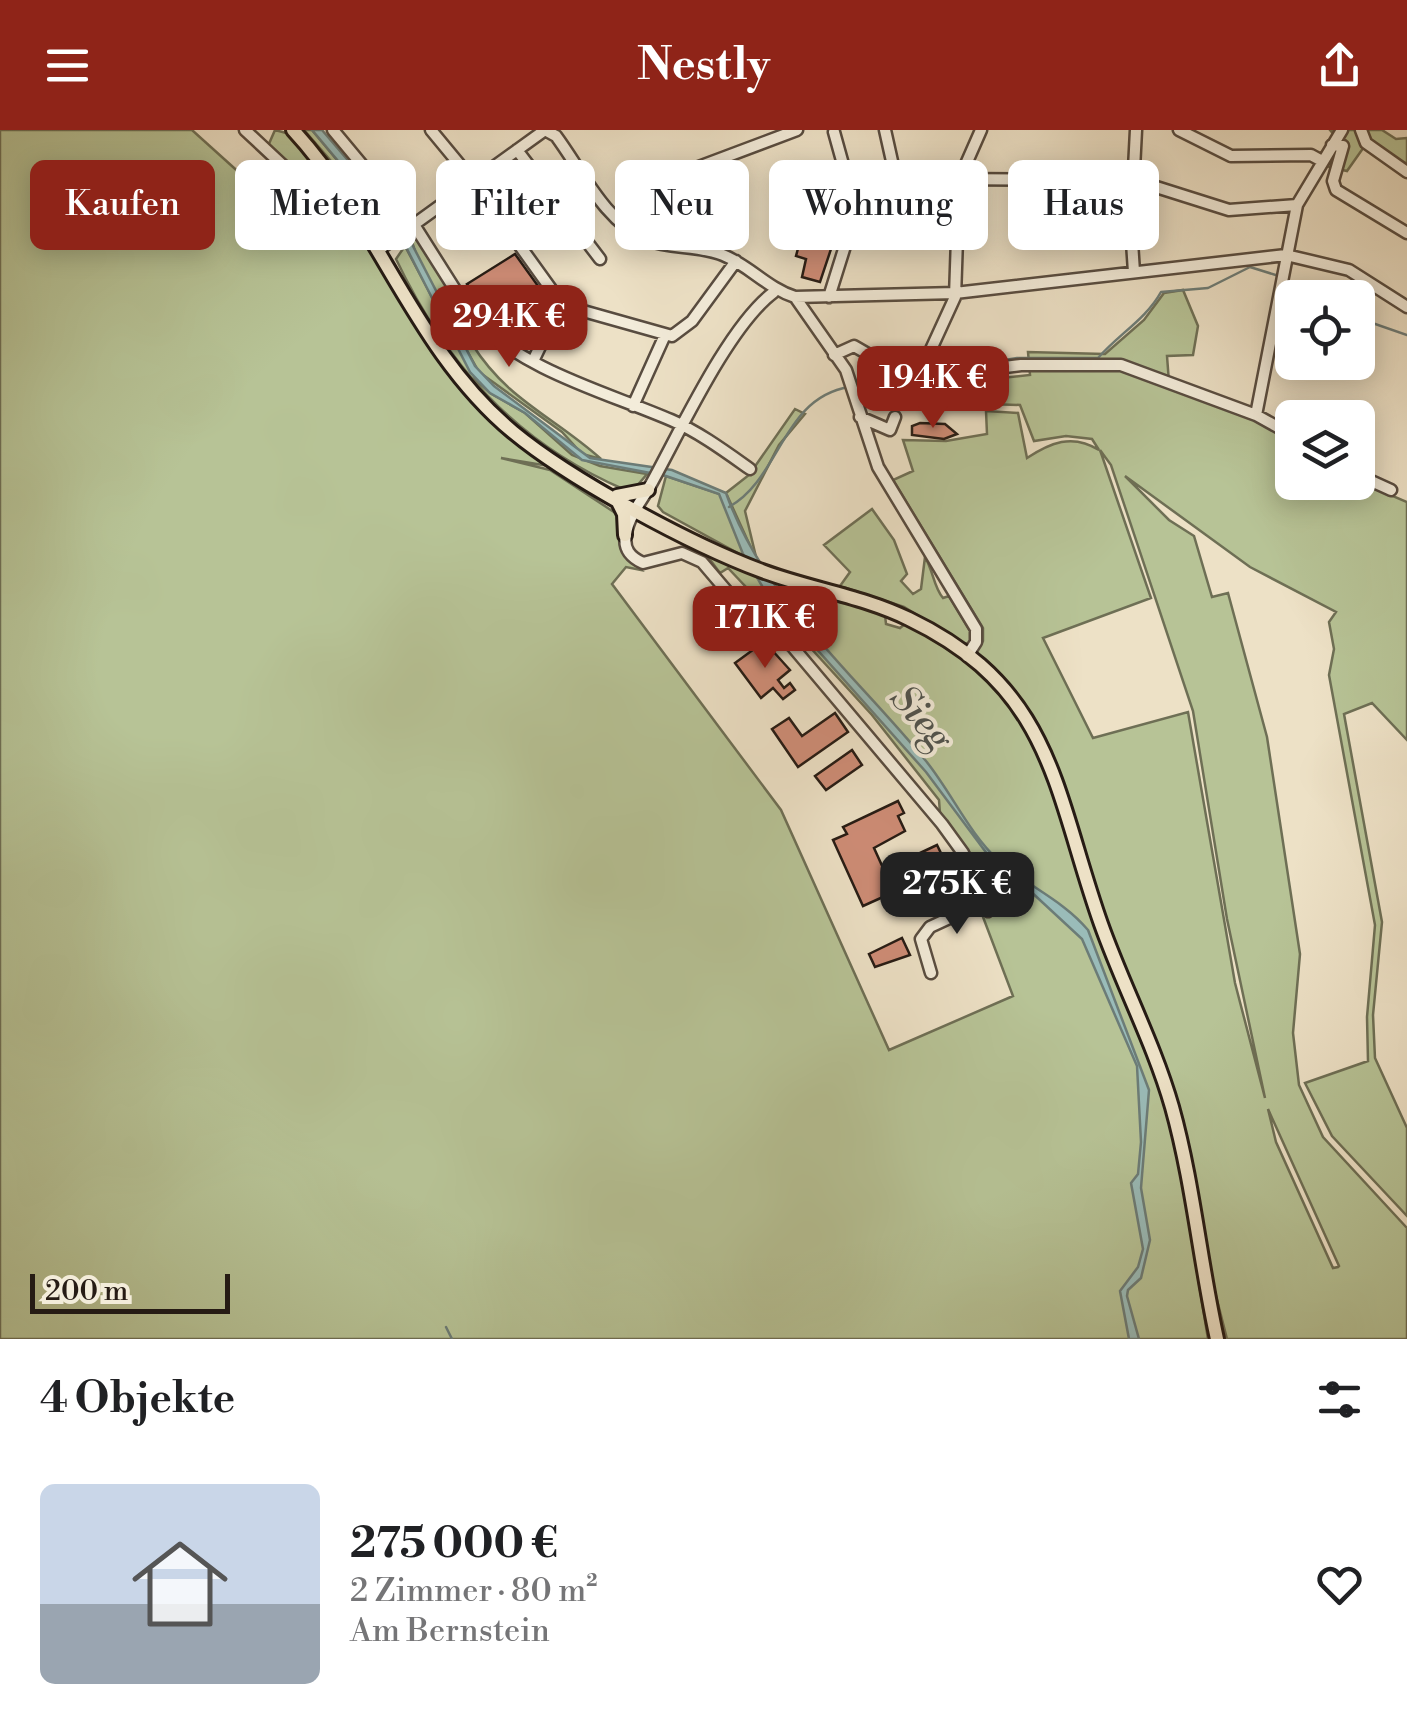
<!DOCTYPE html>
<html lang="de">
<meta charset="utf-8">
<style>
body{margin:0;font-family:"Libre Bodoni",serif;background:#f2f2f2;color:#202124;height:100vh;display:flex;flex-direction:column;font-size:38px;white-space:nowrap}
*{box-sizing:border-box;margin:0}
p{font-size:32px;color:#757577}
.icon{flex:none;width:55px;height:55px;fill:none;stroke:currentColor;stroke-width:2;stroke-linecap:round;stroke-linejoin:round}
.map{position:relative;height:1209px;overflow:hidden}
.side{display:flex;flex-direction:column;background:#fff;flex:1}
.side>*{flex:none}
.banner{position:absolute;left:30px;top:30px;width:1348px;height:90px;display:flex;gap:20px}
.tools{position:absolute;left:1275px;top:150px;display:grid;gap:20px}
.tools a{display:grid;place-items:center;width:100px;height:100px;border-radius:15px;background:#fff;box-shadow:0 5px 25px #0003;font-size:50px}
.scale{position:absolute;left:30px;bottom:25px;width:200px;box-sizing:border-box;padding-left:10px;border:5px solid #261b14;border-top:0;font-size:28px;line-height:35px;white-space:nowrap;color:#261b14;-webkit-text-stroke:8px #f3ecda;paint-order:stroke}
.price{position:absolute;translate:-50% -85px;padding:0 22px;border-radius:20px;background:#8f2418;color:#fff;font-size:32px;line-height:65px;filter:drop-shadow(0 2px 5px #0008)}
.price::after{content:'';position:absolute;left:50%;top:60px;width:30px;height:22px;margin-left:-15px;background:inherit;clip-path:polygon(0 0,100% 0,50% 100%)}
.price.on{background:#222;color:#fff}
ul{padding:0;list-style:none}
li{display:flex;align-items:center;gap:30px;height:250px;padding:0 40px}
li+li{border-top:2px solid #e0e0e0}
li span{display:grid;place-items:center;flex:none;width:280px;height:200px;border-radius:15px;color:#555}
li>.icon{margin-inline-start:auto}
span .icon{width:120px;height:120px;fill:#fffc;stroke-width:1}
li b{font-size:42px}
h2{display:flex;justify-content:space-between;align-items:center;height:120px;padding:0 40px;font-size:42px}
.chip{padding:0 35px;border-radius:15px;background:#fff;box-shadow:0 5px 25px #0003;font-size:35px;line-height:90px}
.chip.on{background:#8f2418;color:#fff}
header{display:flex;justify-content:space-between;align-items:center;height:130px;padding:0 40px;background:#8f2418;color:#fff;font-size:45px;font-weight:700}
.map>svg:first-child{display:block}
</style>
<header><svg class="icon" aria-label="menu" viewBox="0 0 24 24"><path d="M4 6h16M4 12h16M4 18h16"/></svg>Nestly<svg class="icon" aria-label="share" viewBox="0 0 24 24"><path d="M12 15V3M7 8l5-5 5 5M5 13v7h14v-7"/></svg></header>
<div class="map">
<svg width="1407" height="1209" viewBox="0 0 1407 1209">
<rect width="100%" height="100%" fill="#ede1c6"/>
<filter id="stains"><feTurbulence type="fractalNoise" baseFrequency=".002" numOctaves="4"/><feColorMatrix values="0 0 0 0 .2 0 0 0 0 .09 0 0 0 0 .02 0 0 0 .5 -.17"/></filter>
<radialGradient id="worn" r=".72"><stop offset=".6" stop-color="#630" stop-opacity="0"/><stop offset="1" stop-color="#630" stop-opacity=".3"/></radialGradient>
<path fill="#b7c396" stroke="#6e6f55" stroke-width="2.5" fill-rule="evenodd" d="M0,0H192L304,101L326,71L268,16L275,0L290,4L349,79L439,230L462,258L549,336L501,328L550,340L620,386L622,421L641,440L626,437L612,454L781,680L889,920L1013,866L983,787L992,781L970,723L940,683L939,670L872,585L763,466L747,458L728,438L720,443L708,427L658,399L748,443L885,485L886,494L900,498L906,493L969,533L983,511V498L893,350L913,341L903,310L946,311L987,304L986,281L1018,283L1027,328C1050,313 1072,303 1099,320L1092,309L1066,306L1034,311L1020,275L926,272L982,250L1030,245L1028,222L1105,224L1144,190L1164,163L1183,160L1198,196L1193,225L1167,226L1169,252L1254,285L1292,310V352L1358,351L1407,372V610L1372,573L1344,584L1382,792L1373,885L1375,928L1407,998V1086L1332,1006L1305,953L1368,931L1367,887L1375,795L1329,545L1334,519L1329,492L1336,482L1250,437L1125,346L1169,390L1194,406L1212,467L1228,463L1267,607L1300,824L1293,903L1299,955L1323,1007L1407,1098V1209H1227L1174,1001L1208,1209H0ZM1100,320L1111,335L1193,581L1227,789L1265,968L1235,853L1188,582L1093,608L1043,508L1151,468ZM1268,979L1339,1136L1338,1137L1333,1138L1276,1012Z
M304,0H312L373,73L369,61L395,95L378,96L337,38Z
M1330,0H1382L1396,9L1407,8V34L1366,14L1347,41L1325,36L1341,13Z
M411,109L419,110L426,120L476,207L472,214C508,271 553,286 601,329L582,324L562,302L479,242L421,139Z
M405,116L476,250L490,263L525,283L572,325L600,336L647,344L636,357L623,359C515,312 446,234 396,129Z
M795,279L805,284L779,315L745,381L757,431L726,363L749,345Z
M666,346L720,364L745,427L663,382L658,376Z
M872,379L894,410L907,444L901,451L913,464L921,459L925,427C933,440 934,458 943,468L949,466L972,504L970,513L963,514L904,477L840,456L850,442L824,415Z"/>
<path fill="#9abcb9" stroke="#6c7c77" stroke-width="2.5" d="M312,0H322L400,91L475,236L494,256L590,328L672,340L726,363C764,470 855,544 926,631C951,662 969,703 998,730C1027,756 1063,770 1088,800L1149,960L1141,1058L1150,1110L1141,1148L1128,1160L1127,1166L1139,1209H1129L1120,1161L1138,1137L1143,1119L1131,1053L1138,1044L1141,1012L1137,936L1082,809L1027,758L997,737L926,642L765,461L743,424L719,364L666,346L582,330L525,283L490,263L470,242L387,80L369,61L375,75Z"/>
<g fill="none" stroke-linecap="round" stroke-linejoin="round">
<path stroke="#6c7c77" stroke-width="2.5" d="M1286,151L1308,168
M1358,188L1407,205
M956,238L1017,228H1098C1119,204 1146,189 1161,162L1208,158L1250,137L1279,146
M857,255L923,243
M729,377C781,348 782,268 849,257
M446,1197L452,1209"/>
</g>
<path fill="#cf8d77" stroke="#261b14" stroke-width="2.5" d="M812,107L832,116L820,152L802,147L806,129L796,126L800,111L810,114Z
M515,124L551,174L526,216L480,182L474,174L478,169L467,154Z
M920,293L945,294L957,304L944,309L912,305V296Z
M765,511L776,515L771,519L790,540L778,550L784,558L790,553L795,560L783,569L773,558L761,568L735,533Z
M835,583L848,602L798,637L772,599L789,588L802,606Z
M852,620L862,635L826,660L815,646Z
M898,671L904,683L898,686L905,701L874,718L884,740L937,715L950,742L896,767L894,762L863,776L833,710L847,704L843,697Z
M902,808L910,825L875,837L869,824Z"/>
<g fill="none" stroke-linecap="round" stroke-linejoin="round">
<defs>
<path id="minor" d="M245,0L321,71
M333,0L373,48L399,71L473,188C524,241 606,262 671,290C699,302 726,322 750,339
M431,0L474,52L561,173L569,177L672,206L692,191L736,131
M545,0L556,6C582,41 605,92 647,110C670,119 699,115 723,125C750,136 767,158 795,167L955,163L1286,125L1349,140L1407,177
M885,0L898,58
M981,0L959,50L955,167L922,239L931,246L1021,235H1121L1256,285L1292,305
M1179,0L1231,26L1311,25L1322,31
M1361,0L1366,13L1407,42
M834,2L856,81
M1332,15L1343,16L1333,51L1336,60L1407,103
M517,20L600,129
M682,115L648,91L628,55L629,43L672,47L797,0
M380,119L545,0
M1134,142L1131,97L1136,0
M774,162C728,196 679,304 650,356C642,370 628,387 626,404C623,419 630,427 643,433L682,423L702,432L742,479L792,516L942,694L963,723L988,781
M795,167L846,240L878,337L976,499V512L967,526
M829,167L856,81L898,58L943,49L1134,50L1229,80L1297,75
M834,225L854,216L873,227L925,229
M534,229L561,173
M633,276L665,205
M1256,285L1297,75L1342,0
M860,287L890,300L895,287
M1358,345L1391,360
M931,843L921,809L930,797L984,772"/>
<path id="major" d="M293,0C379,93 414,220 513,302C571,350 690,414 762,441C810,459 862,466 909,489C1054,559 1054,661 1101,794C1123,856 1154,914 1172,977C1193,1052 1200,1132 1217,1209
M617,366L648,360
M616,368L624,384L625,405"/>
</defs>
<use href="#minor" stroke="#584c40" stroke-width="15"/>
<use href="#major" stroke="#261b14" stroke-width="18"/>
<use href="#minor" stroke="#f3ecda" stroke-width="10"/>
<use href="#major" stroke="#ede1c6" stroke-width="12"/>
</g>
<g text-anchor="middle" stroke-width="8" stroke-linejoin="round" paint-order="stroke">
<g font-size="38" font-style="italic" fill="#4f534e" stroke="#f3ecda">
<text transform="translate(922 587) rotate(49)" y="13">Sieg</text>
</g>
</g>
<rect width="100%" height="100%" filter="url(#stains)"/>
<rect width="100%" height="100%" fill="url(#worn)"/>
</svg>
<div class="tools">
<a><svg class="icon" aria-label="locate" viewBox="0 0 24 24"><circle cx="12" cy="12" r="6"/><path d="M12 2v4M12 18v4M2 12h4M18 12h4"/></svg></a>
<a><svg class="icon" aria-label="layers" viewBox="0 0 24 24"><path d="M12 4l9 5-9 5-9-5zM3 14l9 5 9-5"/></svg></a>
</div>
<div class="scale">200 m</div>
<b class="price" style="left:509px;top:240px">294K €</b>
<b class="price" style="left:933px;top:301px">194K €</b>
<b class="price" style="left:765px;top:541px">171K €</b>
<b class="price on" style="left:957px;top:807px">275K €</b>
<div class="banner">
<a class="chip on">Kaufen</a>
<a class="chip">Mieten</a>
<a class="chip">Filter</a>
<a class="chip">Neu</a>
<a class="chip">Wohnung</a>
<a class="chip">Haus</a>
</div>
</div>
<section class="side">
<h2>4 Objekte<svg class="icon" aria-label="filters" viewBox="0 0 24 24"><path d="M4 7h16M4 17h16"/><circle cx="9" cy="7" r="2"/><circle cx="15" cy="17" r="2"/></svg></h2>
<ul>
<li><span style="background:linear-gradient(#c9d6e8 60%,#9aa5b1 0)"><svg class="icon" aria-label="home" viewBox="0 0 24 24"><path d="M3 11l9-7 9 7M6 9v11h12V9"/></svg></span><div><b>275 000 €</b><p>2 Zimmer · 80 m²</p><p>Am Bernstein</p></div><svg class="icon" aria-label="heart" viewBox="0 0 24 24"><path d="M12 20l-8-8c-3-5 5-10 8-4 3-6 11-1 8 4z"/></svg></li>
</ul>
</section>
